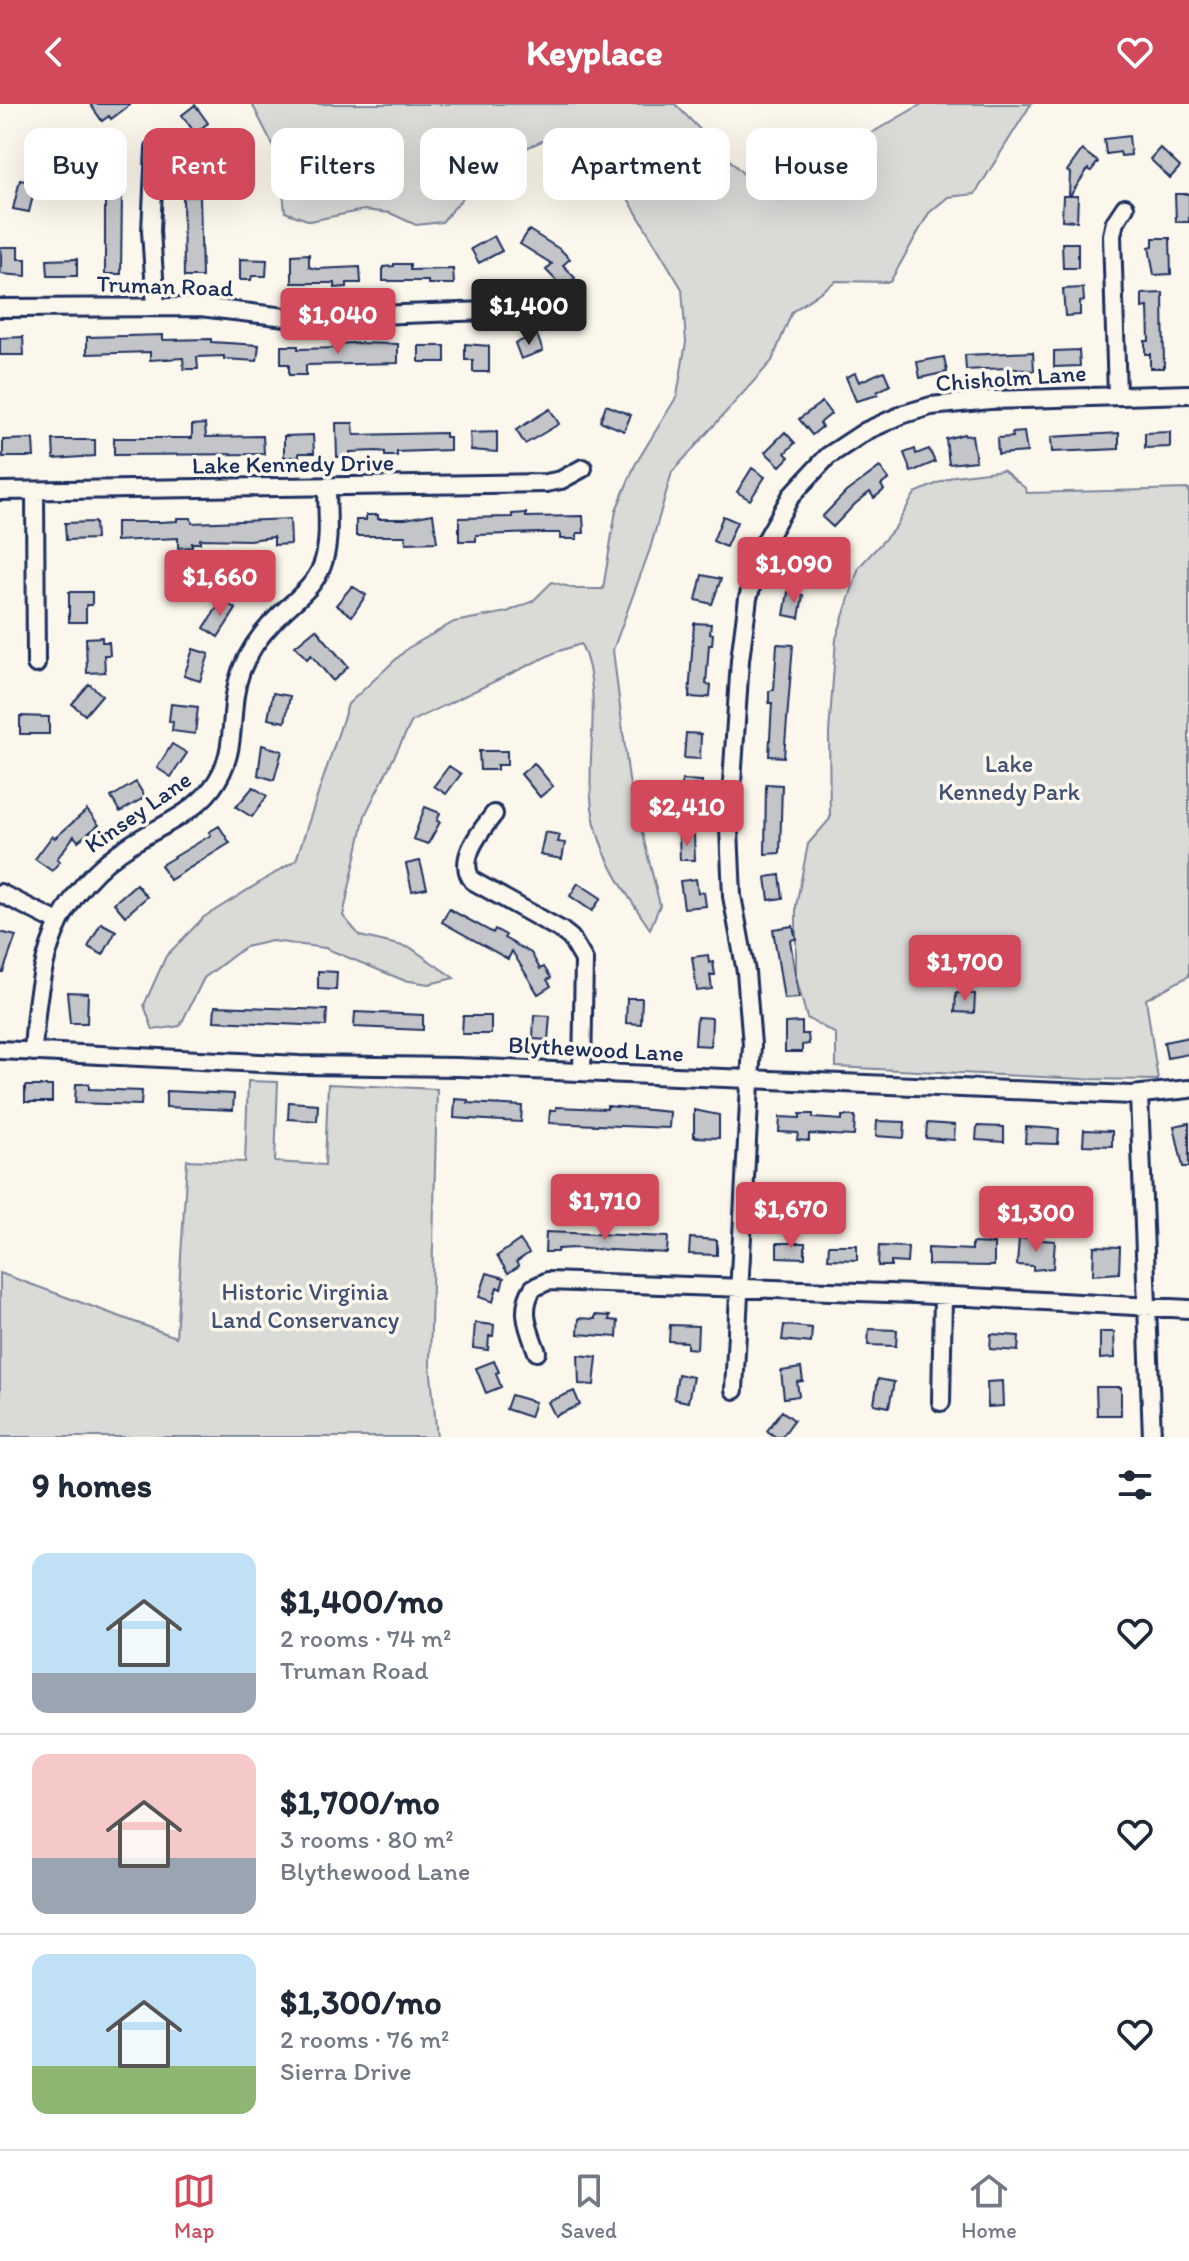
<!DOCTYPE html>
<meta charset="utf-8">
<style>
body{margin:0;font-family:Itim,sans-serif;background:#f6f6f7;color:#1f2937;height:100vh;display:flex;flex-direction:column;font-size:30px;white-space:nowrap}
*{box-sizing:border-box;margin:0}
p{font-size:26px;color:#747a83}
.icon{flex:none;width:44px;height:44px;fill:none;stroke:currentColor;stroke-width:2;stroke-linecap:round;stroke-linejoin:round}
.map{position:relative;height:1333px;overflow:hidden}
.panel{display:flex;flex-direction:column;background:#fff;flex:1}
.panel>*{flex:none}
.banner{position:absolute;left:24px;top:24px;width:1142px;height:72px;display:flex;gap:16px}
.price{position:absolute;translate:-50% -68px;padding:0 18px;border-radius:8px;background:#d1495b;color:#fff;font-size:26px;line-height:52px;filter:drop-shadow(0 2px 4px #0008)}
.price::after{content:'';position:absolute;left:50%;top:48px;width:24px;height:18px;margin-left:-12px;background:inherit;clip-path:polygon(0 0,100% 0,50% 100%)}
.price.current{background:#222;color:#fff}
ul{padding:0;list-style:none}
li{display:flex;align-items:center;gap:24px;height:200px;padding:0 32px}
li+li{border-top:2px solid #e0e1e3}
li span{display:grid;place-items:center;flex:none;width:224px;height:160px;border-radius:16px;color:#555}
li>.icon{margin-inline-start:auto}
span .icon{width:96px;height:96px;fill:#fffc;stroke-width:1}
li b{font-size:34px}
h2{display:flex;justify-content:space-between;align-items:center;height:96px;padding:0 32px;font-size:34px}
.pill{padding:0 28px;border-radius:16px;background:#fff;box-shadow:0 8px 32px #0002;font-size:28px;line-height:72px}
.pill.current{background:#d1495b;color:#fff}
header{display:flex;justify-content:space-between;align-items:center;height:104px;padding:0 32px;background:#d1495b;color:#fff;font-size:36px;font-weight:800}
.menu{display:flex;justify-content:space-around;align-items:center;height:112px;border-top:2px solid #e0e1e3;background:#fff;font-size:22px;color:#747a83}
.menu a{display:grid;justify-items:center;gap:4px}
.menu .current{color:#d1495b}
.map>svg:first-child{display:block}
</style>
<header><svg class="icon" aria-label="back" viewBox="0 0 24 24"><path d="M15 5l-7 7 7 7"/></svg>Keyplace<svg class="icon" aria-label="heart" viewBox="0 0 24 24"><path d="M12 20l-8-8c-3-5 5-10 8-4 3-6 11-1 8 4z"/></svg></header>
<div class="map">
<svg width="1189" height="1333" viewBox="0 0 1189 1333">
<rect width="100%" height="100%" fill="#fbf7ec"/>
<filter id="ink" filterUnits="userSpaceOnUse"><feTurbulence type="fractalNoise" baseFrequency=".0125" numOctaves="2"/><feDisplacementMap in="SourceGraphic" scale="16" xChannelSelector="R" yChannelSelector="G"/><feConvolveMatrix kernelMatrix="1 2 1 2 8 2 1 2 1" color-interpolation-filters="sRGB"/></filter>
<g filter="url(#ink)">
<path fill="#dadad7" stroke="#7a849a" stroke-width="2" d="M252,0H675L759,86L783,96L822,82L854,39L922,0H1031L975,90L948,93L929,109L890,178L836,177L792,208L772,257L672,368L650,445L613,546L629,676L660,801L650,825C625,788 598,750 592,704C585,651 604,589 581,540L556,548L412,617L365,711L343,812L360,832L411,844L454,874L429,880L403,876L325,844L272,837L245,843L204,874L180,922L153,926L144,901L166,852L204,813L296,756L348,600L408,544L454,518L507,508L533,497L552,478L577,485H603L616,406L635,361L677,292L686,238L682,185L597,43L542,37L493,59L442,118L416,121L390,109L364,106L310,117L285,108L280,55Z
M1003,366L1025,384L1026,389L1189,385V872L1146,895L1158,976L1083,975L836,963V930L807,914L796,873V802L808,740L830,715L829,629L836,535L859,463L895,424L915,389L954,372Z
M248,977L278,978L275,1058L325,1061L328,980L437,985L430,1260L437,1333H0V1169L176,1233L187,1056L245,1058Z"/>
<path fill="#c3c5c9" stroke="#1b2f5e" stroke-width="2" d="M90,0H131L111,15L109,12L102,17Z
M195,1L208,19L195,29L182,11Z
M1129,32L1131,51L1121,52L1120,48L1106,50L1104,35Z
M96,33L112,63L97,71L81,41Z
M198,41L215,46L210,60L220,63L217,73H206L204,79L188,74Z
M1160,44L1180,63L1170,74L1150,55Z
M1082,46L1098,58L1091,67L1088,65L1070,92H1078L1077,117L1062,116L1063,92H1069L1070,69L1067,67Z
M20,76L36,79L29,108L13,105Z
M105,87H122L121,170H105Z
M1175,90H1189V118H1176Z
M200,92L202,173H184L183,93Z
M529,126L561,146L570,155L563,161L575,174L564,185L546,166L552,160L520,140Z
M494,132L502,147L479,159L471,145Z
M1153,134H1170L1171,170L1154,171L1149,143L1153,142Z
M1062,139H1078V164H1063Z
M1,143H18V155H26V172L1,170Z
M309,150V163L316,165L360,163L361,179H347V183L335,184V179H292V151Z
M77,155V172H48L47,156Z
M240,155L267,156L266,172H252L251,176H240Z
M394,160H410V166L453,165L454,180H428V177H383V163L394,162Z
M1083,184L1084,197L1080,198V211L1065,212L1063,185Z
M1163,189L1164,264H1150V250H1145V237H1149L1148,203L1142,204V190Z
M163,231V236L211,235V238L259,241L257,257L224,255V252L197,253L198,265H184L183,254L150,256V248L87,250V233Z
M537,231L543,247L521,255L515,239Z
M23,233L24,251H0V234Z
M351,239L398,240V259L306,261V271H289V260H281V242H298V245L340,244V240Z
M465,240L489,242V268H473V256H465Z
M419,242H445V258H419Z
M1079,246L1080,262L1054,263V247Z
M1033,248L1034,267L1007,264L966,266L965,251Z
M944,253L947,268L920,274L917,258Z
M884,267L890,281L877,288L878,291L856,297L846,273L855,269L859,278Z
M822,298L831,310L820,319L822,323L812,331L799,315Z
M606,301L631,311L624,327L600,317Z
M550,305L559,320L525,340L516,326Z
M336,319H353L354,331L445,329V333H450V346L397,348V352H385V348L377,347L350,348V352L337,353Z
M205,320L206,333L263,332L264,350L114,351V334H192V321Z
M497,328V348L471,346L470,329Z
M785,328L795,339L785,349L789,353L780,362L765,348Z
M1024,328L1027,348L998,350L997,334L1013,333L1012,329Z
M1170,328V343L1145,344V329Z
M1119,329V345L1052,348L1051,333Z
M964,330L965,332L972,331L976,357L949,360L946,335Z
M313,331L314,349H299V353H284V332Z
M33,335L34,353H3V336Z
M53,336H95V352L54,355Z
M915,345L916,350L929,345L935,358L911,368L904,349Z
M880,363L889,375L881,381L884,386L874,394L870,388L855,400L833,423L822,413L846,388Z
M752,364L765,373L750,396L737,388Z
M526,409V413L583,412L584,429H577V435H560V429H541L476,431V437H459V414L512,413V410Z
M433,410L437,438L406,439L405,432H356V416H366V411H378V415H405Z
M723,412L737,418L726,443L713,437Z
M177,414H191L192,419L290,415L291,440L274,441V433L249,436L200,435V439H192V443L178,444V434L116,437V418H160L177,417Z
M95,418L96,435L66,436L65,419Z
M810,436L822,442L809,472L795,466Z
M702,471L721,475L712,500L696,496Z
M352,482L366,491L352,512L336,501Z
M69,488H92V501H86V518H69Z
M788,488L803,491L799,514L784,511Z
M222,496L236,505L218,533L204,524Z
M694,519L711,520L710,529L713,530L712,541H709L706,580L711,581L710,592L705,594L689,593Z
M316,525L348,563L333,577L311,551L307,555L295,542Z
M102,533V538H109L110,551H104L105,568L87,569L86,534Z
M777,540L793,541L784,653L769,652L772,599H769V587L774,586Z
M193,545L209,550L200,577L184,572Z
M89,580L102,591L85,611L72,600Z
M273,589L290,592L285,618L268,615Z
M171,600L198,603L195,630L172,627L173,618L169,617Z
M20,612L49,613V630H20Z
M686,629L701,630L700,655L684,654Z
M172,640L187,649L171,673L157,664Z
M262,641L282,647L274,676L258,671Z
M479,647H507V661H497V666H480Z
M534,659L553,682L540,693L521,670Z
M449,662L461,670L446,690L434,682Z
M682,676L702,677V690H697L696,702L680,701Z
M136,678L145,693L120,708L111,693Z
M766,680L782,681L780,749L765,750Z
M253,683L267,692L252,713L236,703Z
M425,703L440,709L437,717L440,718L428,740L413,735Z
M87,706L99,721L78,737L74,732L57,755L60,757L52,767L35,755L52,732L55,734Z
M219,722L230,739L170,776L161,761L211,731L209,728Z
M545,728L560,731L558,738L565,739L562,755L540,751Z
M694,731L695,756H680L679,732Z
M420,757L427,784L412,787L406,760Z
M780,771L783,794L769,796L766,773Z
M696,775L698,789L704,788L706,802L684,804L680,777Z
M578,779L601,794L592,807L570,792Z
M136,780L147,793L125,812L114,799Z
M449,805L493,829L495,825L506,831L504,834L531,849L540,865L544,863L551,874L547,876L551,882L538,890L512,847L508,855L442,818Z
M101,819L116,827L103,851L88,843Z
M793,822L796,835L790,836L799,894L784,895L773,825Z
M0,828L16,832L3,868H0Z
M962,842L981,844L979,862L960,861Z
M708,851L709,859L713,858L715,871H710L712,885L697,887L692,853Z
M318,867L337,868L336,886L318,885Z
M67,888L88,889L87,919H70Z
M956,889L975,890L974,909L955,908Z
M627,894H642L641,920L626,919Z
M215,902L327,906L326,922L214,917Z
M355,908L423,911V926L354,923Z
M534,911L550,912L548,936L533,935Z
M463,912H491V930H462Z
M697,913L712,914L711,942L695,941Z
M802,918V930H808L809,940L802,941V948H785V919Z
M1189,933V950L1167,954L1164,938Z
M76,980H89V985L142,987L141,1001L75,999Z
M25,982H52V998H25Z
M166,987L234,990L233,1006L166,1003Z
M455,995L468,996V999L522,1002L521,1018L454,1014Z
M289,998L318,1000L317,1017L288,1015Z
M607,1002L670,1008L669,1024L549,1019L550,1006H556V1003L607,1005Z
M694,1006L719,1011V1034L694,1033Z
M800,1010H813V1014L842,1016V1012H855L854,1032L809,1030V1037L797,1036L798,1029L779,1028L780,1013L800,1014Z
M877,1017L905,1018L904,1034L876,1032Z
M927,1019L955,1021L954,1036L926,1034Z
M1189,1019V1063H1183L1174,1022Z
M977,1022L1004,1023V1038L976,1036Z
M1026,1023L1059,1025L1058,1040L1025,1039Z
M1084,1026L1112,1027V1042L1083,1041Z
M546,1128L668,1133L667,1149L574,1144L558,1145L557,1148H545Z
M690,1134L717,1136V1151L689,1150Z
M1019,1134L1055,1137L1053,1164L1033,1166V1162L1017,1161Z
M520,1136L529,1149L516,1158L519,1162L508,1169L497,1152Z
M777,1139H805V1154L777,1153Z
M972,1139L994,1140V1162L928,1161V1144L972,1146Z
M829,1141H857V1156L828,1155Z
M879,1142L908,1143L907,1159L891,1158V1162H878Z
M1094,1142L1120,1143L1119,1169L1093,1171Z
M487,1169L504,1174L501,1185L497,1183L493,1198L479,1193Z
M595,1211L610,1212L609,1216L618,1217L617,1233L578,1230L579,1214L595,1215Z
M475,1219L494,1221L493,1232H489L488,1246L473,1244Z
M670,1221L698,1222L697,1245L687,1244V1238L669,1237Z
M784,1221L812,1224L811,1239L782,1236Z
M869,1225L897,1226L896,1242L868,1241Z
M1100,1228H1114L1115,1254L1100,1255Z
M991,1230L1019,1232L1018,1247L990,1245Z
M578,1251L597,1253L594,1281L579,1280Z
M494,1257L499,1268L496,1269L501,1283L486,1289L476,1264Z
M801,1264L803,1277L797,1278L799,1292L784,1294L781,1267Z
M678,1270L693,1273L688,1298L674,1295Z
M878,1275L894,1278L889,1303L874,1300Z
M1002,1277L1003,1302L988,1303L987,1278Z
M1096,1283H1121V1311H1097Z
M574,1287L580,1301L555,1312L548,1298Z
M511,1291L535,1298L530,1313L506,1305Z
M782,1307L794,1316L782,1333H776L767,1327Z"/>
<g fill="none" stroke-linecap="round" stroke-linejoin="round">
<defs>
<path id="street" d="M155,44L151,127L156,203
M0,204L200,203L294,214L486,207L517,195
M1117,291L1112,131L1115,118L1125,103
M0,387L546,379L561,376L583,364
M35,387L36,560
M494,710C480,728 456,756 473,777L561,826L571,834L584,856L582,968
M0,789L58,818
M0,946L299,961L458,963L1132,991L1189,985
M33,948C38,860 52,789 133,739C160,722 192,710 212,684C241,646 226,608 241,567C248,549 260,531 274,517C291,498 312,487 322,462C331,438 327,409 327,384
M1139,991L1152,1333
M537,1248C529,1226 519,1206 533,1184L548,1177L915,1190L1189,1205
M734,1286L752,941L746,868L732,792L729,725L740,556L748,494L765,438L791,392L828,352L866,327L904,310L931,302L990,296L1189,290
M941,1298L943,1193"/>
</defs>
<use href="#street" stroke="#1b2f5e" stroke-width="22"/>
<use href="#street" stroke="#fbf7ec" stroke-width="16"/>
</g>
</g>
<g text-anchor="middle" stroke-width="7" stroke-linejoin="round" paint-order="stroke">
<g font-size="24" fill="#1b2f5e" stroke="#fbf7ec">
<text transform="translate(165 182) rotate(2)" y="8">Truman Road</text>
<text transform="translate(1011 274) rotate(-4)" y="8">Chisholm Lane</text>
<text transform="translate(293 360) rotate(-1)" y="8">Lake Kennedy Drive</text>
<text transform="translate(138 708) rotate(-35)" y="8">Kinsey Lane</text>
<text transform="translate(596 945) rotate(3)" y="8">Blythewood Lane</text>
</g>
<g font-size="24" fill="#415176" stroke="#fbf7ec">
<text x="1009" y="668">Lake<tspan x="1009" dy="28">Kennedy Park</tspan></text>
<text x="305" y="1196">Historic Virginia<tspan x="305" dy="28">Land Conservancy</tspan></text>
</g>
</g>
</svg>
<b class="price current" style="left:529px;top:243px">$1,400</b>
<b class="price" style="left:338px;top:252px">$1,040</b>
<b class="price" style="left:794px;top:501px">$1,090</b>
<b class="price" style="left:220px;top:514px">$1,660</b>
<b class="price" style="left:687px;top:744px">$2,410</b>
<b class="price" style="left:965px;top:899px">$1,700</b>
<b class="price" style="left:605px;top:1138px">$1,710</b>
<b class="price" style="left:791px;top:1146px">$1,670</b>
<b class="price" style="left:1036px;top:1150px">$1,300</b>
<div class="banner">
<a class="pill">Buy</a>
<a class="pill current">Rent</a>
<a class="pill">Filters</a>
<a class="pill">New</a>
<a class="pill">Apartment</a>
<a class="pill">House</a>
</div>
</div>
<section class="panel">
<h2>9 homes<svg class="icon" aria-label="filters" viewBox="0 0 24 24"><path d="M4 7h16M4 17h16"/><circle cx="9" cy="7" r="2"/><circle cx="15" cy="17" r="2"/></svg></h2>
<ul>
<li><span style="background:linear-gradient(#bfe0f5 75%,#9aa5b1 0)"><svg class="icon" aria-label="home" viewBox="0 0 24 24"><path d="M3 11l9-7 9 7M6 9v11h12V9"/></svg></span><div><b>$1,400/mo</b><p>2 rooms · 74 m²</p><p>Truman Road</p></div><svg class="icon" aria-label="heart" viewBox="0 0 24 24"><path d="M12 20l-8-8c-3-5 5-10 8-4 3-6 11-1 8 4z"/></svg></li>
<li><span style="background:linear-gradient(#f6c9c9 65%,#9aa5b1 0)"><svg class="icon" aria-label="home" viewBox="0 0 24 24"><path d="M3 11l9-7 9 7M6 9v11h12V9"/></svg></span><div><b>$1,700/mo</b><p>3 rooms · 80 m²</p><p>Blythewood Lane</p></div><svg class="icon" aria-label="heart" viewBox="0 0 24 24"><path d="M12 20l-8-8c-3-5 5-10 8-4 3-6 11-1 8 4z"/></svg></li>
<li><span style="background:linear-gradient(#bfe0f5 70%,#8fb573 0)"><svg class="icon" aria-label="home" viewBox="0 0 24 24"><path d="M3 11l9-7 9 7M6 9v11h12V9"/></svg></span><div><b>$1,300/mo</b><p>2 rooms · 76 m²</p><p>Sierra Drive</p></div><svg class="icon" aria-label="heart" viewBox="0 0 24 24"><path d="M12 20l-8-8c-3-5 5-10 8-4 3-6 11-1 8 4z"/></svg></li>
</ul>
</section>
<nav class="menu">
<a class="current"><svg class="icon" aria-label="map" viewBox="0 0 24 24"><path d="M3 6l6-2 6 2 6-2v14l-6 2-6-2-6 2zM9 4v14M15 6v14"/></svg>Map</a>
<a><svg class="icon" aria-label="saved" viewBox="0 0 24 24"><path d="M7 4h10v16l-5-4-5 4z"/></svg>Saved</a>
<a><svg class="icon" aria-label="home" viewBox="0 0 24 24"><path d="M3 11l9-7 9 7M6 9v11h12V9"/></svg>Home</a>
</nav>
